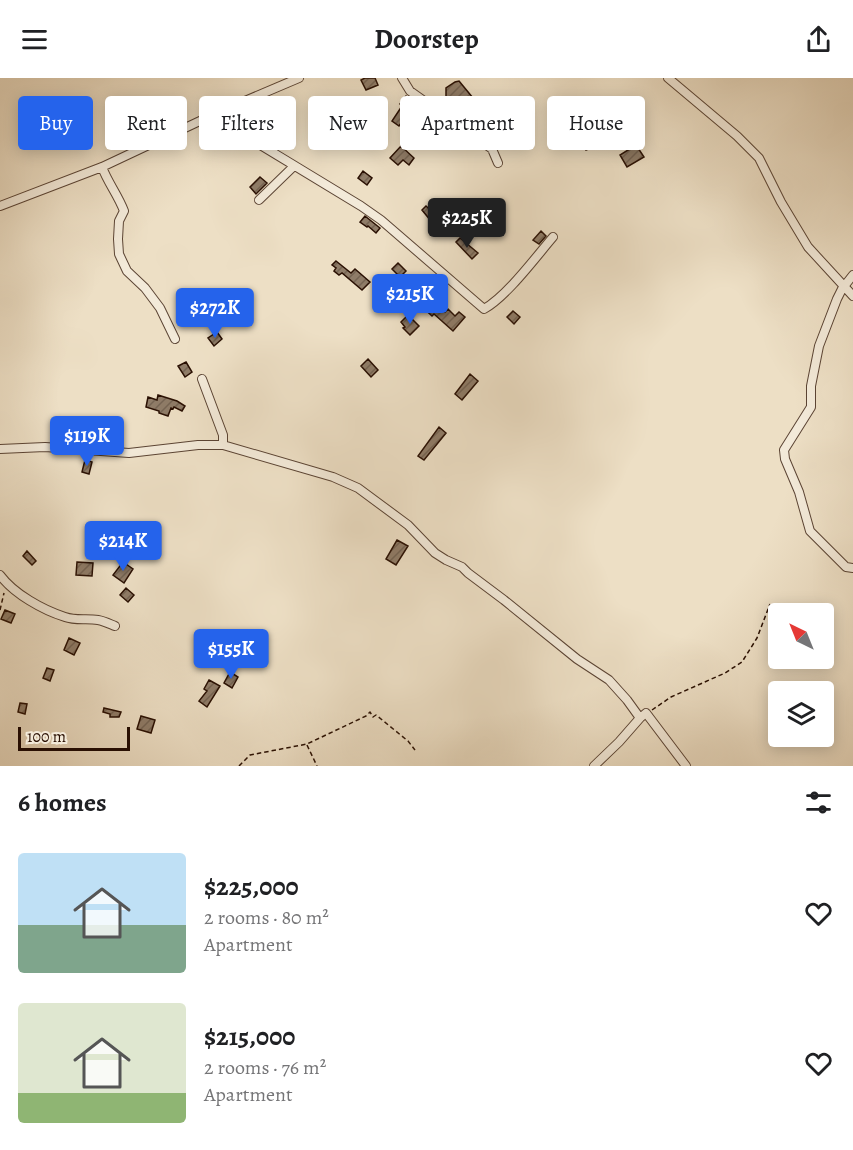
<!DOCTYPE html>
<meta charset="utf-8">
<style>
body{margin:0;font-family:Alegreya,serif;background:#f2f2f2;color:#202124;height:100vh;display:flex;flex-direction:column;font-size:22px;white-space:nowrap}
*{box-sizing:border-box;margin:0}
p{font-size:20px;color:#757577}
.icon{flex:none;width:33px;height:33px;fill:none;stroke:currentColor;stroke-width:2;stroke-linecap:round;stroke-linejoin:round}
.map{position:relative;height:688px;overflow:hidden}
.panel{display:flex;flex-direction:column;background:#fff;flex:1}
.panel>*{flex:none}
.top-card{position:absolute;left:18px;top:18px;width:818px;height:54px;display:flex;gap:12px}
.needle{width:39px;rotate:317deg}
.controls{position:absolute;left:768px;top:525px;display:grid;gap:12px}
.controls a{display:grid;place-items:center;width:66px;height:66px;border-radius:6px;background:#fff;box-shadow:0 3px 15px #0003;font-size:30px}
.scale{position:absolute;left:18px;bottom:15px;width:112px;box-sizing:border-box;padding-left:6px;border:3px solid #2a1003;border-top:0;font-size:16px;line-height:21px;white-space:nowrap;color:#2a1003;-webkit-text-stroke:4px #f3ead9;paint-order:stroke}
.price{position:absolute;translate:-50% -51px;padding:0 14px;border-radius:6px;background:#2563eb;color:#fff;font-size:20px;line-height:39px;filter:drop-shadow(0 2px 3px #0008)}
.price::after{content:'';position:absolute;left:50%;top:36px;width:18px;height:14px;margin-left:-9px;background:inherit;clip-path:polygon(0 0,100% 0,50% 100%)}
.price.current{background:#222;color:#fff}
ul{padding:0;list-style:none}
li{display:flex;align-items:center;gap:18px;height:150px;padding:0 18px}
li span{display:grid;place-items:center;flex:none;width:168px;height:120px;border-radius:6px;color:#555}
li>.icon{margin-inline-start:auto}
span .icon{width:72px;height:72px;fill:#fffc;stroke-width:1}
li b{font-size:26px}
h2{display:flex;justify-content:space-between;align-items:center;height:72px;padding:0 18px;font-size:26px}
.pill{padding:0 21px;border-radius:6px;background:#fff;box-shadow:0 3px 15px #0003;font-size:21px;line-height:54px}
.pill.current{background:#2563eb;color:#fff}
header{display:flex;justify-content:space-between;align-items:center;height:78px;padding:0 18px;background:#fff;font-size:27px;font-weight:600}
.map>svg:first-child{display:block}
</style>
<header><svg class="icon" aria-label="menu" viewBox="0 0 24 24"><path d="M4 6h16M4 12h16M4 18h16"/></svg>Doorstep<svg class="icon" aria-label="share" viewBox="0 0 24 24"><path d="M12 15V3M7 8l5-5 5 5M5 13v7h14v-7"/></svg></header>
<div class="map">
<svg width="853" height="688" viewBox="0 0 853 688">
<defs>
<pattern id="building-hatch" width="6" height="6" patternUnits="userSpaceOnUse" patternTransform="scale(1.5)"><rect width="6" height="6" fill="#8f7c68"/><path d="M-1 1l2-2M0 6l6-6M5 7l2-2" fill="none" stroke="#756453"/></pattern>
</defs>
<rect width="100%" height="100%" fill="#eddfc5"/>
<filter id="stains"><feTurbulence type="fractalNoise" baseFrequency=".00333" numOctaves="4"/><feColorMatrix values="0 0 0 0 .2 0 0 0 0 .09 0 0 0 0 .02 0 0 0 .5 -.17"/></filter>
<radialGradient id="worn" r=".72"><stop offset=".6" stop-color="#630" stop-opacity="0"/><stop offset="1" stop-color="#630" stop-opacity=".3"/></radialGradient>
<path fill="url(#building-hatch)" stroke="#2a1003" stroke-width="1.5" d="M365,0H375L378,7L366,12L361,2Z
M459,3L473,20L472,25L464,32L455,30L446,20V10L455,4Z
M406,18L414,24L401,39L404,41L399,48L392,43L402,28L400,26Z
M373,39L379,43L371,53L365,48Z
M587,58L591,70L586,72L581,60Z
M636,67L644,79L627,89L620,77Z
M401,68L414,80L409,87L403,82L398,87L390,80Z
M363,93L372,100L367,107L358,100Z
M260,99L267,105L256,116L250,109Z
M426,128L450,150L446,155L433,142L431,143L422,132Z
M365,138L380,150L376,155L368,148L367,149L360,144Z
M541,153L546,158L539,166L533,162Z
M460,160L478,175L472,181L456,164Z
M336,183L351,195L355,191L370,204L362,212L342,195L339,197L334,193L336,190L332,187Z
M398,185L406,193L400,199L392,191Z
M205,212L210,220L198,228L193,219Z
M427,217L445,234L448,231L455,238L459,234L465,239L453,253L434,236L432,238L419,226Z
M513,233L520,239L514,246L507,239Z
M408,237L419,248L410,257L403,250L405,249L401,244Z
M217,254L222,261L214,268L208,260Z
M368,281L378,292L371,299L361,288Z
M186,284L192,294L185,299L178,288Z
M470,296L478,303L462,322L455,316Z
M158,317L177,323L185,328L182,333L174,329L173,331L171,330L168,338L159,335V333L146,329L148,319L157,322Z
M439,349L446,355L424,382L418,378Z
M85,382L92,384L89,396L82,394Z
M397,462L408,468L396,487L386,481Z
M27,473L36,483L32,487L23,478Z
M77,484L93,485L92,498L76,497Z
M123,484L133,491L124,505L113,497Z
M126,510L134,517L128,524L120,517Z
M5,532L15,536L11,545L1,541Z
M69,560L80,565L74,577L64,572Z
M47,590L54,592L50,603L43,600Z
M230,594L238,599L232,610L224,605Z
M209,602L220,608L207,629L199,623L207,613L204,611Z
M20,625L27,626L25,636L18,634Z
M104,630L121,634L119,639H110V636L103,634Z
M141,638L155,642L151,655L137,651Z"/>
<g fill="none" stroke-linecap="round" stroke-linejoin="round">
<defs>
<path id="minor" d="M402,0L410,13L492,71L498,85
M668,0L737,58L759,80L781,124L808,169L853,218
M219,34L224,43L249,60L361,128L381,142L484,231C507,218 535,180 553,159
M102,89C108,105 118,117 124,133L119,143L118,161L119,176L127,193L145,210L160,230L175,261
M259,122L294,88
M0,128L102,89L219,34L299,0
M853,197L842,211L837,221L819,268L811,308V329L784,372L785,381L799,414L810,453L846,489L853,490
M202,301L223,357V367
M0,371L45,369L129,375L198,367H223L333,399L358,410L408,447L435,475L446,482L462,489L468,495L504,522L577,581L609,602L627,622L640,640
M0,497C14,516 43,532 65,539C76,543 87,540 98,542C104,543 110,546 115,548
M594,688L619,664L640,640L646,635L686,688"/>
</defs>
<use href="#minor" stroke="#5b4434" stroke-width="10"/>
<path stroke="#2a1003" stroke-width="1.5" stroke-dasharray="4.5 3" stroke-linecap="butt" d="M0,532L4,515
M652,632L671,619L725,595L742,584L757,560L770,526
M307,667L317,688
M239,688L250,677L307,666L366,638L370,634L373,639L376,637L408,663L415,672"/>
<use href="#minor" stroke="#f3ead9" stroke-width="8"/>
</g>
<rect width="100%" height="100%" filter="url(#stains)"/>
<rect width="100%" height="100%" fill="url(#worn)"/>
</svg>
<div class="controls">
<a><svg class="needle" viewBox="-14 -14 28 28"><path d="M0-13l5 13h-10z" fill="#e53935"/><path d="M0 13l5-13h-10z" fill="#757577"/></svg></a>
<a><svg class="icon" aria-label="layers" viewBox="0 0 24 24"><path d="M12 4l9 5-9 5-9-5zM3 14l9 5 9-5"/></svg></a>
</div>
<div class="scale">100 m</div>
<b class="price current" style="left:467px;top:171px">$225K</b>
<b class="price" style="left:410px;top:247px">$215K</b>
<b class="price" style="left:215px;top:261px">$272K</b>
<b class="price" style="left:87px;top:389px">$119K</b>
<b class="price" style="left:123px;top:494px">$214K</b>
<b class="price" style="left:231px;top:602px">$155K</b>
<div class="top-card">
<a class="pill current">Buy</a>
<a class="pill">Rent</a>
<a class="pill">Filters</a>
<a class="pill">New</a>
<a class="pill">Apartment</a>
<a class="pill">House</a>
</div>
</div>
<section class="panel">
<h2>6 homes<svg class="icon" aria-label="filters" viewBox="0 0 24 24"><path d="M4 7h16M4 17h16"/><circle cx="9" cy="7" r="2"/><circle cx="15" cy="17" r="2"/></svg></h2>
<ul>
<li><span style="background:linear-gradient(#bfe0f5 60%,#7fa58c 0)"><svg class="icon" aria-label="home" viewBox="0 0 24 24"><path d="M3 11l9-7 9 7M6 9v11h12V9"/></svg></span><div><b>$225,000</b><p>2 rooms · 80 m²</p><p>Apartment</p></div><svg class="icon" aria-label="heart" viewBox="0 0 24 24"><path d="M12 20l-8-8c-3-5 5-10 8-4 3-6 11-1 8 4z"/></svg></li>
<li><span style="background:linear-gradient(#dfe7d0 75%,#8fb573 0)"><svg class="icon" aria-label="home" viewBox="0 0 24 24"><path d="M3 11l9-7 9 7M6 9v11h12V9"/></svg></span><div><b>$215,000</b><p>2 rooms · 76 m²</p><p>Apartment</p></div><svg class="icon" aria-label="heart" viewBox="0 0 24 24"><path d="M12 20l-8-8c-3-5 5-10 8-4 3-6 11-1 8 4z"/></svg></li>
</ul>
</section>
